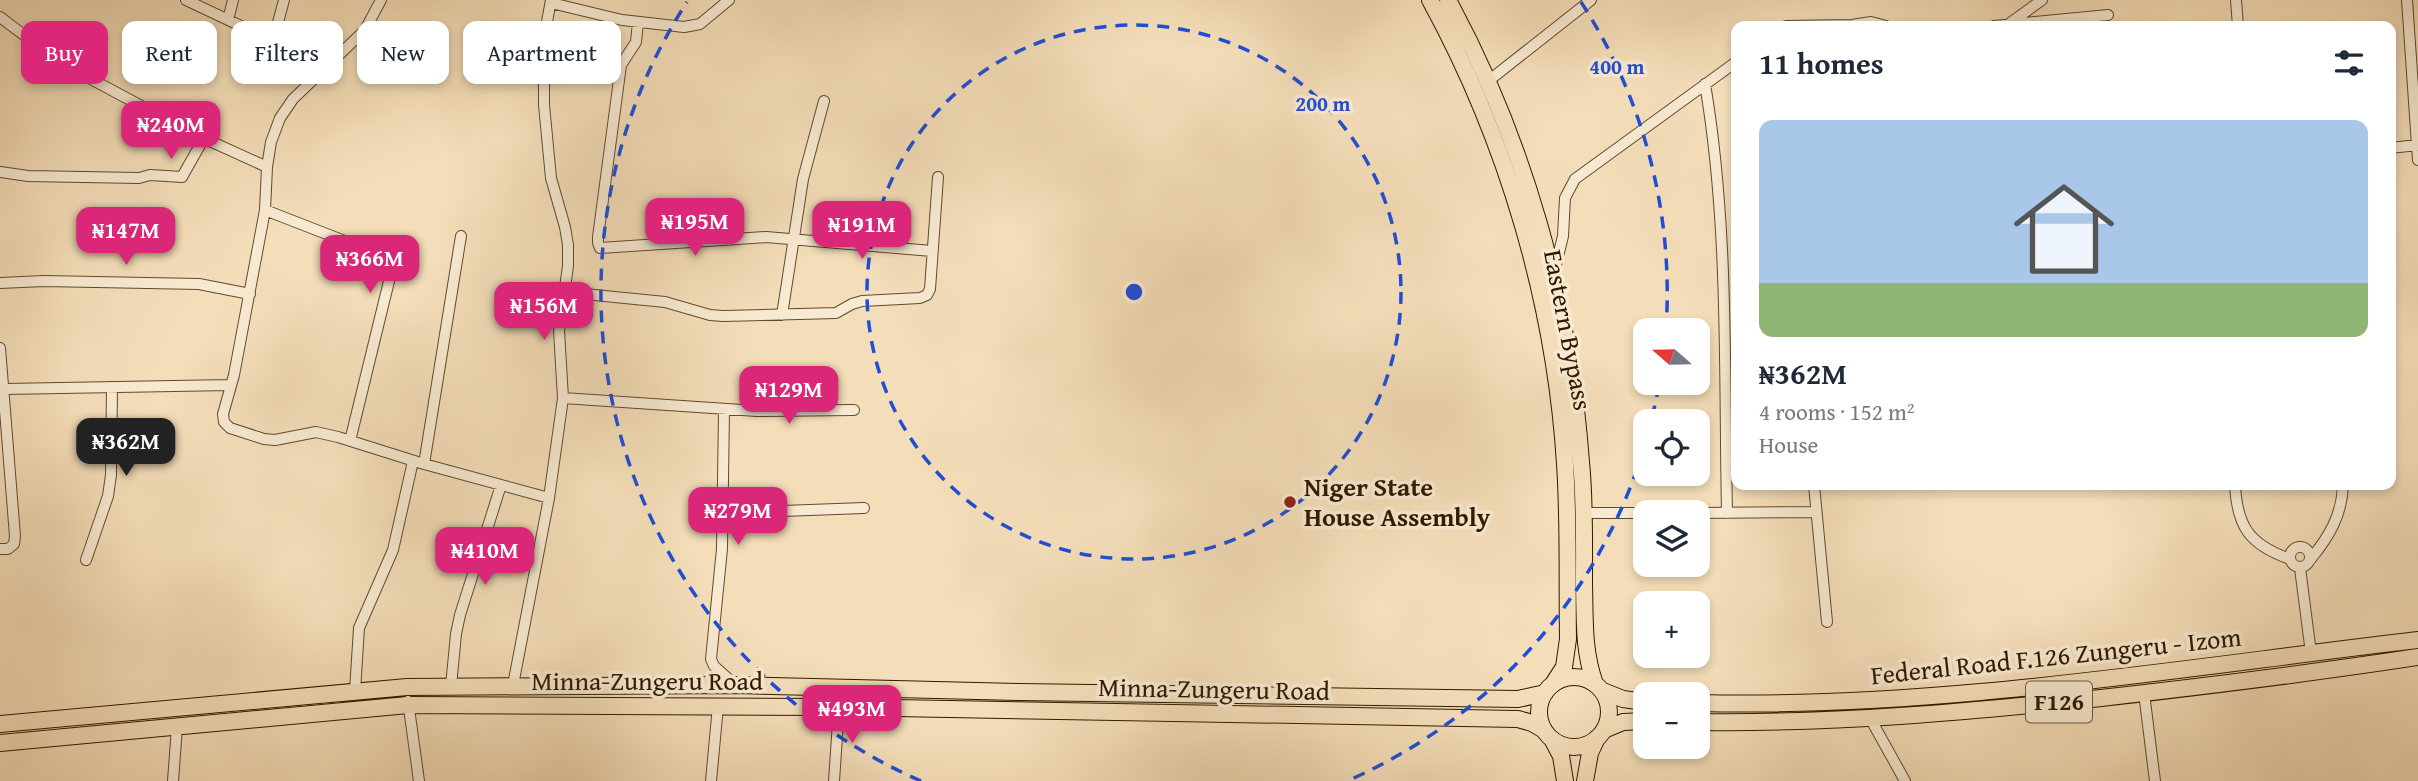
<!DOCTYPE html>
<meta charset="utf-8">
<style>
body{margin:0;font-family:"Gentium Book Plus",serif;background:#f6f6f7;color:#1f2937;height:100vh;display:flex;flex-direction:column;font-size:26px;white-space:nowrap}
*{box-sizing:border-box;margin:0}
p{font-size:23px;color:#747a83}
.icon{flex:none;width:38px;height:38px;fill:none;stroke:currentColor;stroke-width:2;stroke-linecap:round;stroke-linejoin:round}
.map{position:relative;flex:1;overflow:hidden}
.sheet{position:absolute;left:1731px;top:21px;width:665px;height:469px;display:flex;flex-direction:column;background:#fff;border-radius:14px;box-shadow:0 4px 10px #0003}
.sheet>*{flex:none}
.banner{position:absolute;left:21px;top:21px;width:665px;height:63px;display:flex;gap:14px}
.needle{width:46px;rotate:290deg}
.controls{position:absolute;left:1633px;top:318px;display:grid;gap:14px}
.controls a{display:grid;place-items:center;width:77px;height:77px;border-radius:14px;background:#fff;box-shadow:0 4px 10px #0003;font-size:35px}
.price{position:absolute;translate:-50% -60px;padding:0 16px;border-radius:14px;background:#db2777;color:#fff;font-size:23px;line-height:46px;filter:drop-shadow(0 2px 4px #0008)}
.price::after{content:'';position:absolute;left:50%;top:42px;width:21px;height:16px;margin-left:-10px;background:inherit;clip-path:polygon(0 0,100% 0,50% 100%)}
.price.current{background:#222;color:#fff}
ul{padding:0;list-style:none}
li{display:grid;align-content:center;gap:14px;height:371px;padding:0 28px}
li span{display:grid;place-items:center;height:217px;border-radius:14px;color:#555}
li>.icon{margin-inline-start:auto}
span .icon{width:126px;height:126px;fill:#fffc;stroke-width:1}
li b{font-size:30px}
h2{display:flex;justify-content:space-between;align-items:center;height:84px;padding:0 28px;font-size:30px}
.tag{padding:0 24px;border-radius:14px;background:#fff;box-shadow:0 4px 10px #0003;font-size:24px;line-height:63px}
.tag.current{background:#db2777;color:#fff}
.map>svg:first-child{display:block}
</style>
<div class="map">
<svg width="2418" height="781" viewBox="0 0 2418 781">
<rect width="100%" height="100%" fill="#f4deb9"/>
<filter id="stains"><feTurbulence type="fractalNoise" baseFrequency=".00286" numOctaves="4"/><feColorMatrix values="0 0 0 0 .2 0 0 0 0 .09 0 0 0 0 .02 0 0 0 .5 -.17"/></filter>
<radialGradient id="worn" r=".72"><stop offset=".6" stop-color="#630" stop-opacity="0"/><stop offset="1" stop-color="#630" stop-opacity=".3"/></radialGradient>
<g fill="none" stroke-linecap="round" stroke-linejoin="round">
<defs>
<path id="street" d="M186,0L328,67
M381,0L365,30L293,99L280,118L271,142L267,167L265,210L234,375L223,414L224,422L230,428L264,439L275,440L316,432L338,437L424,464L549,498
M2236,0L2238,26
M2407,0L2418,160
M551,3L622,20L684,27L700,24L729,0
M0,17L61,63L190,132L267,167
M228,20L233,0
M638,22L636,42L621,65L598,237V243L600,248L766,237L932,251
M2010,23L2042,0
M1786,26L1852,25L1871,22L1886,26
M1994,26L2108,15
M273,41L284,0
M1487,82L1591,0
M1705,84C1729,225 1724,370 1727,513
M2390,148L2418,145
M0,172L28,176L139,178L150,175L182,177L204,138
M265,210L342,240L381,258L388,266L390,277L350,441
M1554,273L1563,236L1565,198L1575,179L1736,62
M0,283L44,281L199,284L250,294
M564,292L665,302L710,315L723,316L836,313L852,304L862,301L920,298L927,295L930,289L938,177
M782,315L803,179L824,101
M0,348L15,536L14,544L8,549H0
M4,389L231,385
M563,398L757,411L854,410
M724,410L722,549L711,659L714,666L735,685
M424,464L461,236
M1814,485L1827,622
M2235,485C2237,527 2250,545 2290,559
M724,513L864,508
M1584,513H1645
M1698,513L1815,512
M2290 557a10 10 0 1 1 20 0a10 10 0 1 1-20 0Z
M86,560L108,496L111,475L112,387
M2310,560C2329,537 2342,515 2343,485
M2300,568L2311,653
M513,685L549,498L563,398L559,331L568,266V245L565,227L551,178L544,105V38L551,0
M451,686L456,634L460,615L501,485
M355,691L359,628L393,550L413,461
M2144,693L2155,781
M408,701L419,781
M1870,718L1905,781
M173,781L177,727
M711,781L718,706
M834,781L839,707"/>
<path id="primary" d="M1430,0C1507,141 1555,303 1565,464C1569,522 1567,580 1568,639L1564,667L1553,684
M1448,0C1525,142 1569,300 1581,462C1585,502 1584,543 1584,584C1585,620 1583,650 1595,684
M1539 712a35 35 0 1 1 70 0a35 35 0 1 1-70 0Z
M1603,691L1623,699L1645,702
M1698,703C1940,709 2178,668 2418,640
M1698,722C1833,724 1967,712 2101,698C2207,686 2313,673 2418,657
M0,724L407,687L735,685L1019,692L1518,699L1545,693
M1604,730L1623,722L1645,721
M1552,739L1561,756L1565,781
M0,743L408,705L839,707L1518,719L1532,723L1544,730
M1585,781L1590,753L1597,738"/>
</defs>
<use href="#street" stroke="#604a2e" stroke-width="12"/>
<use href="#primary" stroke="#2e1900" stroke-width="18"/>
<use href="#street" stroke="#f8ead2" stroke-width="10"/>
<use href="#primary" stroke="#f4deb9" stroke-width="16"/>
</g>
<g fill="none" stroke="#1d4ed8" stroke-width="3.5" stroke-dasharray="12 9">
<circle cx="1134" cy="292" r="267"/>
<path d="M1659 385A533 533 0 0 1 1651 421M1644 448A533 533 0 0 1 1347 781M921 781A533 533 0 0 1 687 2M1581 2A533 533 0 0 1 1666 329"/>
</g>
<circle fill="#8f2418" stroke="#f8ead2" stroke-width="2.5" cx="1290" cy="502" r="7"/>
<g text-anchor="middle" stroke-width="7" stroke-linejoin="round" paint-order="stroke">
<rect fill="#f8ead2" stroke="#6b583f" stroke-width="2" x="2026" y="681.5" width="66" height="41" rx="5"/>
<g font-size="24" font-weight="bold" fill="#2e1900">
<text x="2059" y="710">F126</text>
</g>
<g font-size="26" fill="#2e1900" stroke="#f8ead2">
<text transform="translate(1568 330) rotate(79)" y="9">Eastern Bypass</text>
<text transform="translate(2056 656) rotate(-6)" y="9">Federal Road F.126 Zungeru - Izom</text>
<text x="647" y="690">Minna-Zungeru Road</text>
<text transform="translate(1214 689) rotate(1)" y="9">Minna-Zungeru Road</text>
</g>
<g font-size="26" font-weight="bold" fill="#2e1900" stroke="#f8ead2" text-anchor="start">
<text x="1304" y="496">Niger State<tspan x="1304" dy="30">House Assembly</tspan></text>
</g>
</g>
<circle cx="1134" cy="292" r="10" fill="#1d4ed8" stroke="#f8ead2" stroke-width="3.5"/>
<g font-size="21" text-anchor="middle" font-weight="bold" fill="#1d4ed8" stroke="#f8ead2" stroke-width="7" stroke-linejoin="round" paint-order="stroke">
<text x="1617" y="74">400 m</text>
<text x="1323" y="111">200 m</text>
</g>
<rect width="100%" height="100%" filter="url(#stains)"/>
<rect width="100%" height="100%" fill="url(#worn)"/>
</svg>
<div class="controls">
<a><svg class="needle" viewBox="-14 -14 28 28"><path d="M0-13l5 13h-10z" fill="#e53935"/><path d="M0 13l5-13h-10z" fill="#747a83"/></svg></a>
<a><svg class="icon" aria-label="locate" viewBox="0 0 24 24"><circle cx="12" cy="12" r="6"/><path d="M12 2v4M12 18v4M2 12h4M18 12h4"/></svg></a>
<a><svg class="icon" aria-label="layers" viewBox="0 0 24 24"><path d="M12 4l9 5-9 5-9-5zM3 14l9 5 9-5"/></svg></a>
<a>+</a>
<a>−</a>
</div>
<b class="price" style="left:171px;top:161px">₦240M</b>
<b class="price" style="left:695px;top:258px">₦195M</b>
<b class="price" style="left:862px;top:261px">₦191M</b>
<b class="price" style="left:126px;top:267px">₦147M</b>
<b class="price" style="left:370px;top:295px">₦366M</b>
<b class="price" style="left:544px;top:342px">₦156M</b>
<b class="price" style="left:789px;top:426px">₦129M</b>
<b class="price current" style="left:126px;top:478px">₦362M</b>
<b class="price" style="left:738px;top:547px">₦279M</b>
<b class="price" style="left:485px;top:587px">₦410M</b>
<b class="price" style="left:852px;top:745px">₦493M</b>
<div class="banner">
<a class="tag current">Buy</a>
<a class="tag">Rent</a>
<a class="tag">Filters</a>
<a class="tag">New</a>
<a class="tag">Apartment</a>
</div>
<section class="sheet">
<h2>11 homes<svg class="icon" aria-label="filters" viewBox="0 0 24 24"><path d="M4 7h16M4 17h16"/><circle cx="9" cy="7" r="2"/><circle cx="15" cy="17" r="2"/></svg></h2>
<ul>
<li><span style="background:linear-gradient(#a9c7e8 75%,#8fb573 0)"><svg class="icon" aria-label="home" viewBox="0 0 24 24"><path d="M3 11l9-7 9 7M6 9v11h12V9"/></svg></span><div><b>₦362M</b><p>4 rooms · 152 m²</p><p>House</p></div></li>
</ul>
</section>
</div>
